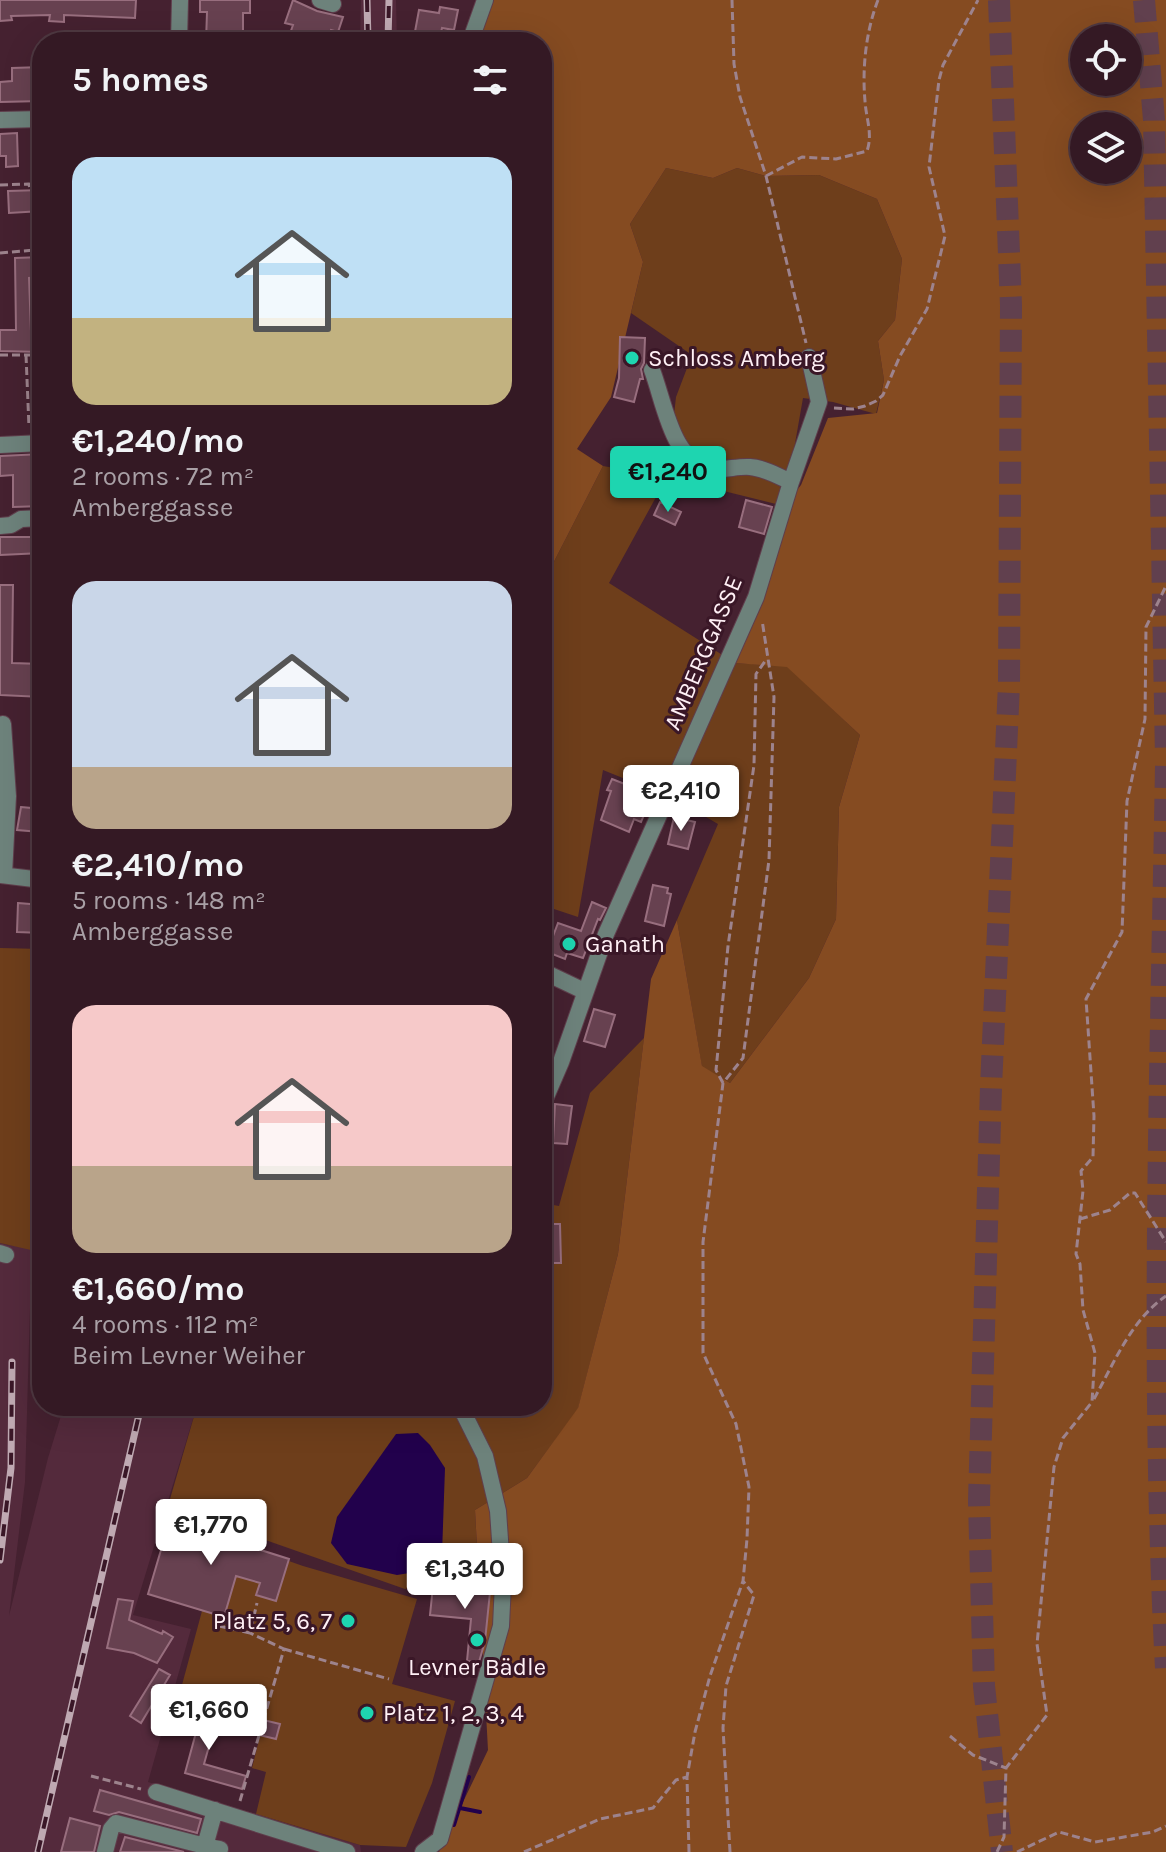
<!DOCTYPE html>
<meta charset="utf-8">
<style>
body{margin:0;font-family:Karla,sans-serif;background:#3f2631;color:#f1f3f6;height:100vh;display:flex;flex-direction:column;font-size:30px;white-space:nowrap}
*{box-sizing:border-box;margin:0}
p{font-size:26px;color:#a9a0a6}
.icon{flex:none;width:44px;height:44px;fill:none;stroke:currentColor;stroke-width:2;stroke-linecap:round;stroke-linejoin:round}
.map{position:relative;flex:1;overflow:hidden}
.sheet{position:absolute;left:32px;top:32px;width:520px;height:1384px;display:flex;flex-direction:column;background:#341924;border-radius:32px;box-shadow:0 8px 32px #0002,0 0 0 2px #4e3841}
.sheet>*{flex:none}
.fabs{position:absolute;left:1070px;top:24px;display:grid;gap:16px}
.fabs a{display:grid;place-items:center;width:72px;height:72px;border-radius:50%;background:#341924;box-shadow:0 8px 32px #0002,0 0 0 2px #4e3841;font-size:40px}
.price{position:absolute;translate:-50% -68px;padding:0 18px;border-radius:8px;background:#fff;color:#222;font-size:26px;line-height:52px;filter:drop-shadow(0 2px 4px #0008)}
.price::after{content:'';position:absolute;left:50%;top:48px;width:24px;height:18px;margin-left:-12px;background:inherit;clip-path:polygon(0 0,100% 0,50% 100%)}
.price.selected{background:#1ed5b0;color:#111}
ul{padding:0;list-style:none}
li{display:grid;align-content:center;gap:16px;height:424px;padding:0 40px}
li span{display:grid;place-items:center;height:248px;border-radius:24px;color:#555}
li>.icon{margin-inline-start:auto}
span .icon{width:144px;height:144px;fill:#fffc;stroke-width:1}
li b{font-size:34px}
h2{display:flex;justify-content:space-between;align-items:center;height:96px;padding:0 40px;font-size:34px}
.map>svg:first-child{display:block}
</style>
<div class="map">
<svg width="1166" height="1852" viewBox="0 0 1166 1852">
<rect width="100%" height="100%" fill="#452130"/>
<path fill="#542a3c" d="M361,0H396L397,42H360Z
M42,1204V1252L30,1308L25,1482L9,1616L48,1458L64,1406H197L133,1615L191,1629L148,1782L360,1845L361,1852H0V1243L31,1249Z"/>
<path fill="#6e3e1b" d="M666,168L713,178L737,168L766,176L819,175L877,199L902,259L895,320L878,341L884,380L876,414L833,402L803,398L784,506L667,477L609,583L735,663L787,666L860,735L839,807L836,919L809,978L730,1083L702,1067L677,920L718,824L677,800L603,770L578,917L542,905V585L603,466L667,477L676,397L692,355L631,313L643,262L630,224Z
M0,948L42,949V1210L31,1250L0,1243Z
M644,1038L618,1254L578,1409L527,1478L475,1510L478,1567L405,1589L168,1506L197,1406H542V1203L559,1206L590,1093Z
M171,1516L247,1539L246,1546L303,1566L417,1599L392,1684L455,1701L432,1783L406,1847L360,1845L256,1814L266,1772L252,1768L264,1720L179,1696L202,1611L148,1594Z"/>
<path fill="#854b21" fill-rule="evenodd" d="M485,0H1166V1852H439L488,1750L475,1510L527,1478L578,1408L618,1254L651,979L677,920L702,1066L730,1083L809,978L836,919L839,807L860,735L787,667L735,663L784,506L801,485L828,418L877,413L884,380L878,341L895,320L902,259L877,199L819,175L766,176L737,168L713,178L666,168L630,224L643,262L611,397L577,449L603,466L542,585V42H470ZM1084,38H1128V82H1084ZM1084,126H1128V170H1084Z"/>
<path fill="#22014c" d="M418,1433L430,1445L445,1468L442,1554L422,1571L397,1575L347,1564L331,1543L337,1517L396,1434Z"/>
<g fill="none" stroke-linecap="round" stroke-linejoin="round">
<path stroke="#22014c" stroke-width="4" d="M460,1808L480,1812
M454,1825L469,1777"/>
</g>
<path fill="#674150" stroke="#986e7e" stroke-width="2" d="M0,0H136L135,18L64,15V22L49,21L50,15L11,16L12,20L0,21Z
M200,0H250V13H243V42H206L207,12H200Z
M293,0L317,11L343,17L338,32L331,30L327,42H287L293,25L285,23Z
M440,7L458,10L454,30L442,28L439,42L414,37L419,10L439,13Z
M42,67V101L0,102V82L12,81V68Z
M17,133L18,166L6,167V156H0V134Z
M42,190V211L9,213L8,191Z
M42,257V277L29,278L31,331H42V352L0,351V330H16L15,258Z
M620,337L645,338L644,363L641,369L643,379H640L634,402L614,397L619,378Z
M42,454V506L13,507V475L0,476V456Z
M746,500L772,507L764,534L739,527Z
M660,502L681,512L675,525L654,515Z
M0,537H42V553L0,555Z
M0,585H13L12,663L42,664V697L0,695Z
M612,779L630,786L625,797L648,806L641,822L634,819L629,832L601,820L611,791L607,790Z
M21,807L42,809L40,832L17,830Z
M674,817L695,822L688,849L668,844Z
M653,885L668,888L667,893L671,894L664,926L645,921Z
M592,902L606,908L600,920L598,919L583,958L567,953L565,959L547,952L558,923L581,931Z
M18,903L42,905V933L17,932Z
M594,1009L615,1015L605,1047L584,1041Z
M555,1104L572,1106L567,1144L553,1143Z
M545,1224H560L561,1263H542V1248H545Z
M171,1516L247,1539L245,1545L289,1559L276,1601L256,1595L260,1583L236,1576L224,1617L148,1594Z
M465,1580L484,1582L483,1591L490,1592L485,1641L479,1662L467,1661L471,1619L430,1615L433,1586L464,1589Z
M118,1599L133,1601L129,1620L162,1634L163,1631L173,1637L157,1663L134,1653L107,1648Z
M159,1669L170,1675L141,1723L130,1716Z
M204,1703L220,1707L204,1764L246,1776L242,1789L185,1773Z
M251,1717L280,1724L276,1739L247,1732Z
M100,1790L201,1819L197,1833L119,1812L109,1815L94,1811Z
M70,1818L100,1826L94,1852H61Z
M125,1837L184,1852H120Z"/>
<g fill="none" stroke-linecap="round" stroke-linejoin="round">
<path stroke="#61404e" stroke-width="22" stroke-dasharray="22 11" stroke-linecap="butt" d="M999,0L1011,305L1009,684L991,1087L979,1501L984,1686L1002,1852
M1144,0L1154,120L1166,757
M1166,766C1161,1066 1150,1368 1166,1668"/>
<defs>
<path id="minor" d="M320,0L333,4
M179,42L180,0
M470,42L485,0
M0,120L42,119
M652,370C665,404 672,464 713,469C726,470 738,466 750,467C764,468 778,476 791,482
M0,445L42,443
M0,526L11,525L21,519L42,518
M3,724L8,796L4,875
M0,875L42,880
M542,971L584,991
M542,1106L561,1062L606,934L756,597L791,482L819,402L809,357
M0,1253L6,1255
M156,1792L347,1852
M215,1810L205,1846L220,1849L219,1852
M105,1852L111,1829L116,1823L205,1846
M423,1852L440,1839L501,1626L503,1583L498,1511L485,1456L460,1406"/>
</defs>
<use href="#minor" stroke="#5f3e4c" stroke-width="18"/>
<path stroke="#9d838d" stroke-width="3" stroke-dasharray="8 4" stroke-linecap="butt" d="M732,0L734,64L740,97L766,176L806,343
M766,176L802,157L836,159L867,151C873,134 866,118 865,101C862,68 866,31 878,0
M0,185L29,184L30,190
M0,253L35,250L36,257
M0,355H42
M26,355L29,427
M834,408L853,409L865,406L876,401L883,395L900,356L927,309L945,236L929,167L939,80L943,65L978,0
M723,1083L716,1070L728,946L754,765L756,674L766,660
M1080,1219L1110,1210L1130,1193H1135L1166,1242
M1094,1399C1114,1363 1131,1320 1166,1296
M219,1626L250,1633L257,1603
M284,1649L389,1679
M950,1736L973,1755L1006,1768
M91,1776L141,1789
M240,1801L284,1649L250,1633
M524,1852L600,1819L653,1808L676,1780L687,1777
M689,1852L687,1777L695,1732L710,1676L743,1581L747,1539L749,1487L736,1424L703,1353V1242L723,1083L743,1058L769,860L774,697L762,620
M730,1852L723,1728L726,1686L754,1595L743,1581
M997,1852L1004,1837L1006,1768L1047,1715L1037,1644L1054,1467L1063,1438L1092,1402L1095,1353L1083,1310L1080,1264L1076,1254L1083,1191L1081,1171L1093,1157L1094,1116L1086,999L1122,932L1127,801L1145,719L1146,627L1166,586
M1017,1852L1059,1832L1095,1842L1153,1832L1166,1826"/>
<use href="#minor" stroke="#6d827b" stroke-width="16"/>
<defs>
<path id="rail" d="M367,0L368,42
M388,42L389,0
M0,1560L11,1468L12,1362
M38,1852L141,1406"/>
</defs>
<use href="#rail" stroke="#bfa9b2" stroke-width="7"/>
<use href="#rail" stroke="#3a1727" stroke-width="4" stroke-dasharray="12" stroke-linecap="butt"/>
</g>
<g fill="#1ed5b0" stroke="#3a1727" stroke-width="3">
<circle cx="632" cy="358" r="8"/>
<circle cx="569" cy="944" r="8"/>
<circle cx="348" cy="1621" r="8"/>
<circle cx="477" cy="1640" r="8"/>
<circle cx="367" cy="1713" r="8"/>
</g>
<g text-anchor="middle" stroke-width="6" stroke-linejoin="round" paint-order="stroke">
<g font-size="24" fill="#fff0f5" stroke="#3a1727" text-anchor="start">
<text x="648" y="366">Schloss Amberg</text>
<text x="585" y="952">Ganath</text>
<text x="332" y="1629" text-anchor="end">Platz 5, 6, 7</text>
<text x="477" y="1675" text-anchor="middle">Levner Bädle</text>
<text x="383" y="1721">Platz 1, 2, 3, 4</text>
</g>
<g font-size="24" fill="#fff0f5" stroke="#3a1727">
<text transform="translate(703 653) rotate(-67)" y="8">AMBERGGASSE</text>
</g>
</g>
</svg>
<div class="fabs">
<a><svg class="icon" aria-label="locate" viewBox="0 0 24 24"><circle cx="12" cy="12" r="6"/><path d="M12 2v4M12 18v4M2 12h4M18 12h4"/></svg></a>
<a><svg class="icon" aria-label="layers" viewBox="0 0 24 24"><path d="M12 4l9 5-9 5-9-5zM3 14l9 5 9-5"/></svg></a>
</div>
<b class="price selected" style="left:668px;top:514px">€1,240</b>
<b class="price" style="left:681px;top:833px">€2,410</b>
<b class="price" style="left:211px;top:1567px">€1,770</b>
<b class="price" style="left:465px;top:1611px">€1,340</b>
<b class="price" style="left:209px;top:1752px">€1,660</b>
<section class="sheet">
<h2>5 homes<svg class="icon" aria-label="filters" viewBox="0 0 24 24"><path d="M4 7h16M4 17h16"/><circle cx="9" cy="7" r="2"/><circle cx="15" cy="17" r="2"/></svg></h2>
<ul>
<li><span style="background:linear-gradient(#bfe0f5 65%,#c2b280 0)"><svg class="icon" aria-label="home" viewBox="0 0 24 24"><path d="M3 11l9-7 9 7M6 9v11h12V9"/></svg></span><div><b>€1,240/mo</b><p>2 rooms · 72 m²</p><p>Amberggasse</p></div></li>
<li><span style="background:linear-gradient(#c9d6e8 75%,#b9a48a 0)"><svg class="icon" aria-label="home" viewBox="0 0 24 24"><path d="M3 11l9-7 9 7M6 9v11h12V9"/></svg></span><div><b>€2,410/mo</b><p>5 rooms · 148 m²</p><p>Amberggasse</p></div></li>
<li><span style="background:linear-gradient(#f6c9c9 65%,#b9a48a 0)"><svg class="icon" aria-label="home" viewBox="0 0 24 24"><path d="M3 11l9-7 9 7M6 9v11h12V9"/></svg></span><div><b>€1,660/mo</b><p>4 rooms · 112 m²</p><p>Beim Levner Weiher</p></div></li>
</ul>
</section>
</div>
